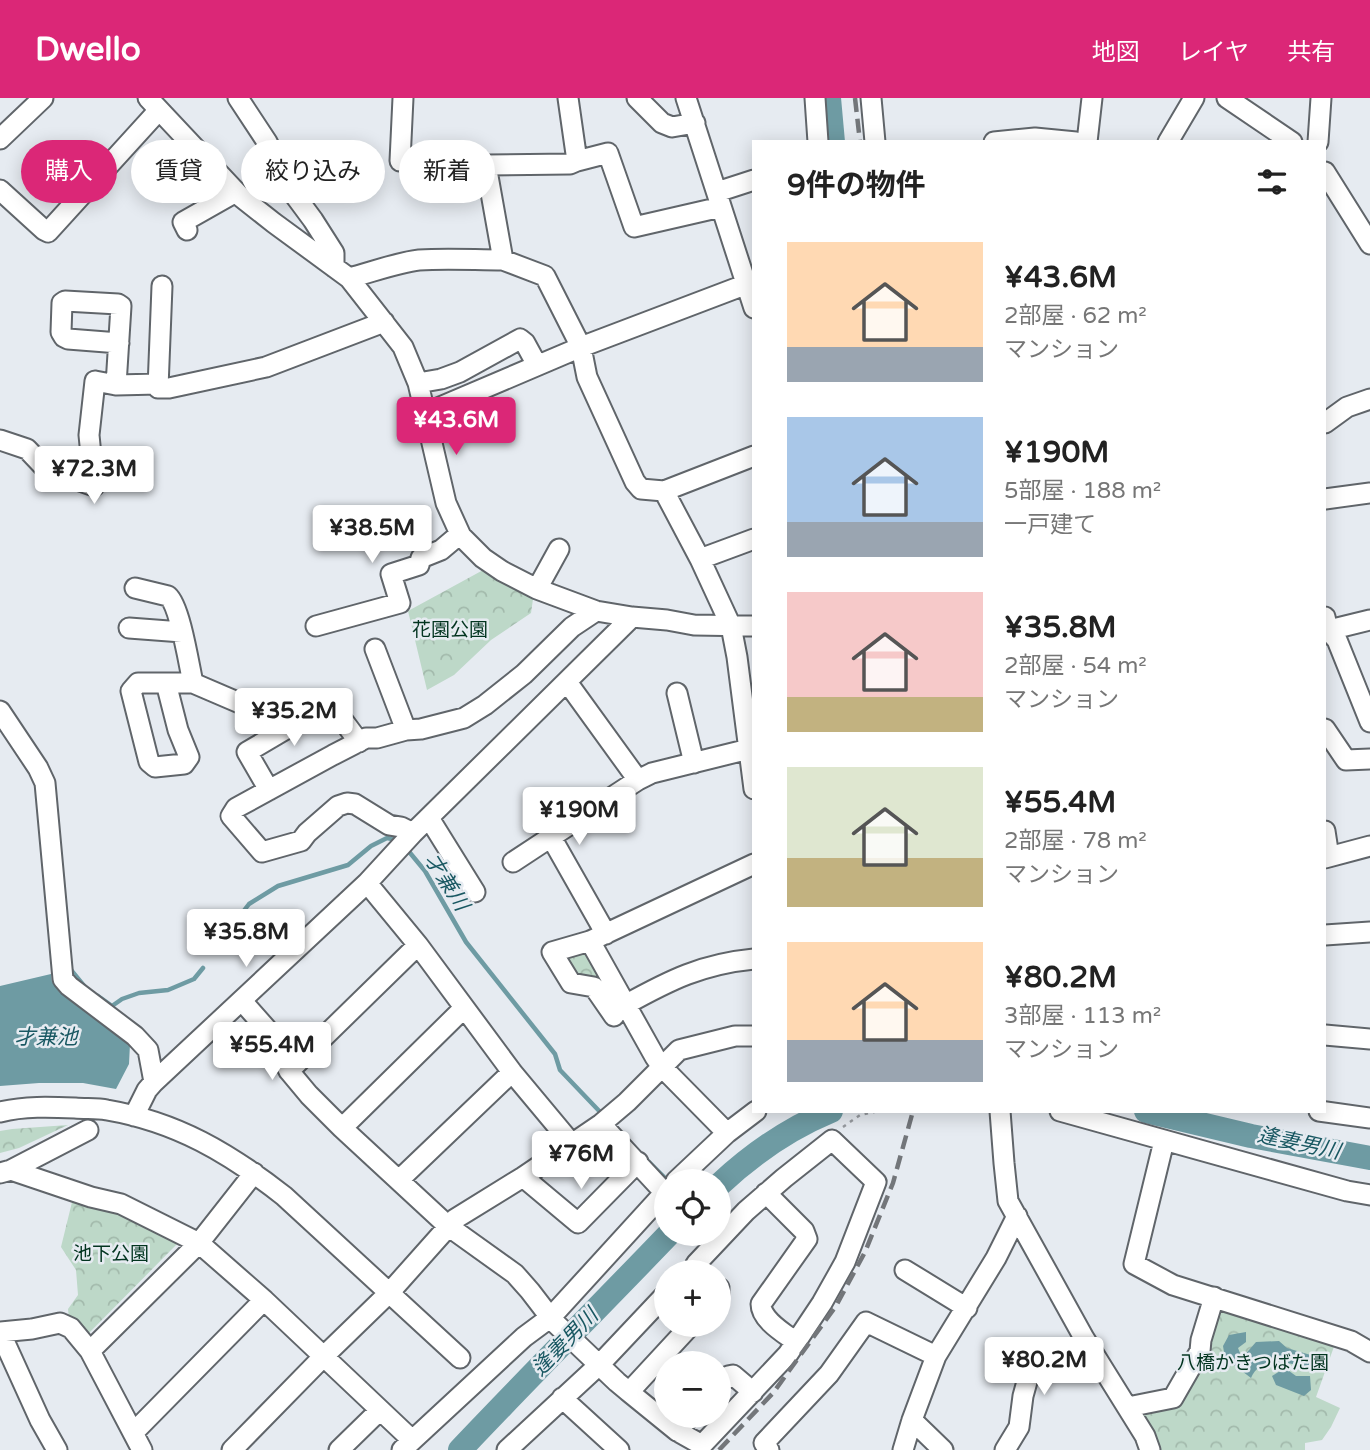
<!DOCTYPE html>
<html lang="ja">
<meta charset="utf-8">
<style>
body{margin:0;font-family:"Varela Round","Noto Sans JP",sans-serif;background:#f2f2f2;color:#222;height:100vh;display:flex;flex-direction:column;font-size:26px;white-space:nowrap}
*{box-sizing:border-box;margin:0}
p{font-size:23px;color:#767676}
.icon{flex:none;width:38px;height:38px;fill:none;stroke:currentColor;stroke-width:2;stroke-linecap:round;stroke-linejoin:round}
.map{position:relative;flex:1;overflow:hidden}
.panel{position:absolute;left:752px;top:42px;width:574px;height:973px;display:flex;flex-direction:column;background:#fff;border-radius:0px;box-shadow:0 4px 18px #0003}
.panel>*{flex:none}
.hud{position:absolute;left:21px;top:42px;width:626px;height:63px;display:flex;gap:14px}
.tools{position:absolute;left:654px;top:1071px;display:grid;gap:14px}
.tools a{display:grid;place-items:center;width:77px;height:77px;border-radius:50%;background:#fff;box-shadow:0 4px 18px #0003;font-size:35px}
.price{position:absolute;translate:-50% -60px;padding:0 16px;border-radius:7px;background:#fff;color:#222;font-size:23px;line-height:46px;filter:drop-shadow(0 2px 4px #0008)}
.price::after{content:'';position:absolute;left:50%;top:42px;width:21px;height:16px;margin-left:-10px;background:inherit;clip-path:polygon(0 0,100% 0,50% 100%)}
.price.selected{background:#db2777;color:#fff}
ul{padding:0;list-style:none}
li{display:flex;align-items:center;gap:21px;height:175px;padding:0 35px}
li span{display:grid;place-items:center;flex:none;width:196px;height:140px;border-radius:0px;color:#555}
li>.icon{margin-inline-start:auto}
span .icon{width:84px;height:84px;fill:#fffc;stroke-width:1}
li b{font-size:30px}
h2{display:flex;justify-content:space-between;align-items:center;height:84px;padding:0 35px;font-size:30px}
.pill{padding:0 24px;border-radius:32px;background:#fff;box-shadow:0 4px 18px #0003;font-size:24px;line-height:63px}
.pill.selected{background:#db2777;color:#fff}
header{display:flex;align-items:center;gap:42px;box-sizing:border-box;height:98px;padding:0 35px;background:#db2777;color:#fff}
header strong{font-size:33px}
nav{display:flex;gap:38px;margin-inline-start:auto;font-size:24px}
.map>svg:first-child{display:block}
</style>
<header>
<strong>Dwello</strong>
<nav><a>地図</a><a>レイヤ</a><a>共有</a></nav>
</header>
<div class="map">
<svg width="1370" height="1352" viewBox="0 0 1370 1352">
<defs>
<pattern id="forest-crowns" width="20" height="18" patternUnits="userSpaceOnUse" patternTransform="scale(1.75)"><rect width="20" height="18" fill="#bdd8c8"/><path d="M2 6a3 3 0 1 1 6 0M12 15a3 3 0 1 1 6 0" fill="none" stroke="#a3baac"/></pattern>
</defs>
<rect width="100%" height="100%" fill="#e6ebf1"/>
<path fill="url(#forest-crowns)" d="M485,471L534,494L531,515L491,542L454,577L427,592L408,513Z
M588,847L623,911L572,883L556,856Z
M68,1027L19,1050L0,1055V1033L12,1031Z
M74,1096L181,1142L85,1239L69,1221L68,1211L78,1197L76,1172L61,1149Z
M1223,1207L1336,1243L1316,1299L1340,1310L1331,1329L1322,1342L1305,1345V1352H1157L1138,1311L1175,1306L1214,1212Z"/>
<path fill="#6e9ba3" d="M51,876L52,884L130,946L129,966L116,991L83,985H39L0,988V888Z
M1246,1234V1244L1238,1250L1242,1260L1256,1244L1279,1243L1287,1250L1314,1258L1311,1271C1291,1265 1261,1256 1251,1280L1225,1260L1223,1248L1229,1237Z
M1285,1270L1296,1278H1310L1311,1292L1304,1298L1276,1287L1272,1278Z"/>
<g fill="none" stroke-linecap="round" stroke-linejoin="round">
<path stroke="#6e9ba3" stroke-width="4.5" d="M406,750L425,773L466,844L555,956L560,972L603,1017
M216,849L249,806L278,788L348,767L371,748L387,740L397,742
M70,868L71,872L85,889
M98,898L112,908L122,901L139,895L168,892L194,881L203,870
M645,1060L667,1082"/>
<path stroke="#6e9ba3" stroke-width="24" d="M829,0L833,44
M1146,1013L1251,1038L1370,1060
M719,1087C751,1057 790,1030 831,1013
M460,1352C529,1279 600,1208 669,1136"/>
<defs>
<path id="minor" d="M148,0L241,99L274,125L349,180L403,249L418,285L446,405L461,438L483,460L502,473L537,491L596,513L632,519L667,522L694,527L754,528
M238,0L267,44L293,95L313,122L334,155V169
M403,0L400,63L486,67
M637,0L662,25L672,29L695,25
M686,0L754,210
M815,0L818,44
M871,0L875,44
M1227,0L1292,44
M0,41L43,0
M994,44L1035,40L1076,44
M1087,44L1092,0
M1168,44L1194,0
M1318,44L1321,0
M577,63L608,55L634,129L721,109
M1325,74L1370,146
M0,92L44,132L48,134L159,12
M717,94L754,82
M187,132L183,124L236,94
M503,162L545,178L581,249L587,279L635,384L641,391L664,393L700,461L731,528L737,559L754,691
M349,180C369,175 399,164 419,162C447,160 475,162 503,162L486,67L570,66L577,63L568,0
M162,188L158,290H169L266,269L384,224
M119,245L68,241L64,239L61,234L62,205L65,203L118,206L121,208L116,287L158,286
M418,285L441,281L460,274L520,241L525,245L537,267
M426,315L581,249L747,186
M1325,325L1347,309L1370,301
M0,342L27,351L46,371L94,388L89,337L95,283L116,287
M664,393L754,358
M1325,401L1370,395
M700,461L754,441
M135,490L168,498C180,508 189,567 193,585
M537,491L559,451
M1325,519L1328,532L1337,542L1370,624
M316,528L400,505L391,476L419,467L421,460L441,452L460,436
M129,530L182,534
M1325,533L1370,522
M375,551L406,632
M567,584L638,682L652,675L749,651H754
M166,585L178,632L189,659L184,666L155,669L149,664L131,593L138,585H193L256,612L265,609L336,613L359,644
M677,595L694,665
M0,613L38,670L45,685L63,881L69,888L135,938L148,952L154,984
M1325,631L1346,662L1370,661
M269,692L247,654L286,631L288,626L287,611
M429,720L475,794
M1325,733L1329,759
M413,735L401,729L389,727L355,706L347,705L338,708L307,735L301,743L262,754L231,718L236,710L333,657L366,640H377L406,632L421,631L464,620L485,607L524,576L572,529L596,513
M1325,760L1370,748
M513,764L551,739
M367,785L418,847L512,974L572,1046
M606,836L551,739L638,682
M1325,837L1370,834
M590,843L655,959L662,969L727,1035
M242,903L280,946L284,963L289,973L309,997L342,1030L448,1128L515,1176L530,1193L553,1223L617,1284L629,1294L691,1227
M625,907C670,882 702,866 754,861
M614,918L594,889L571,885L552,854L590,843L754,766
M1325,937L1370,941
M289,973L418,847
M1000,1013L1004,1065L1008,1103L1084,1240L1145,1338L1150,1352
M1060,1013L1347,1093L1370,1097
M1319,1013L1370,1020
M0,1014C24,1008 50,1009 75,1010C86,1011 97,1010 107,1012C177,1024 229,1055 284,1098L460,1260
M134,1018L147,992L154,984L367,785L413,735L632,519
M601,1026L664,1094
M342,1030L464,910
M1164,1043L1134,1166L1173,1187L1351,1243L1370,1254
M11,1072L88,1032
M0,1075L11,1072L91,1099L121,1106L199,1145L264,1202L412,1342
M523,1079L578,1125L638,1064
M399,1082L512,974
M676,1083L727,1035L756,1013
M766,1095L804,1133L807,1141L761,1206C761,1222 784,1235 796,1244
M905,1172L967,1210
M719,1190V1195
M0,1234L40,1322L57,1352
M0,1234L32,1231L60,1225L71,1230L90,1253
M719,1287L728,1278L733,1277L753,1294
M629,1294L677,1333L702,1347L788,1256L822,1205L845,1164L876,1084L832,1042L784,1080L746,1113L696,1166
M562,1300L619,1352
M1128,1309L1173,1300L1200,1253L1201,1242L1214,1199
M912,1322L943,1352
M677,1333L691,1318
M134,1334L264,1202
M142,1352L90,1253L199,1145L254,1075
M232,1352L323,1259L390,1194L455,1121L523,1079L601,1026L627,1004L679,952L735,938H754
M339,1352L380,1312
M402,1352L524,1239L551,1219L667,1092
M507,1352L600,1266L667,1195
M769,1352L764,1345L829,1276L866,1224L936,1258
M903,1352L912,1322L936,1258L996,1160L1017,1118
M1005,1352L1019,1329L1023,1298L1033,1262L1088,1247"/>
</defs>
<use href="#minor" stroke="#60656a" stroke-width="23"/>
<path stroke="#979ba0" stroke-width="2.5" stroke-dasharray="3.5 5" stroke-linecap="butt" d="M843,1029L860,1017L879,1013"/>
<use href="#minor" stroke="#fff" stroke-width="19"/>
<path stroke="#73767a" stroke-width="4.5" stroke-dasharray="14 7" stroke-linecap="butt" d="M855,0L860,44
M719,1352L773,1295L836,1208L865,1154L893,1085L913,1013"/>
</g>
<g text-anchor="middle" stroke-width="5" stroke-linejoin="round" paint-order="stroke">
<g font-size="19" fill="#02341f" stroke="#e6ebf1">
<text x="450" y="538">花園公園</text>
<text x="111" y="1162">池下公園</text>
<text x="1253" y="1271">八橋かきつばた園</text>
</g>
<g font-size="21" font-style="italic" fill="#195862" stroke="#e6ebf1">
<text transform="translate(447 784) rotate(58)" y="7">才兼川</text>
<text x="46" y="946">才兼池</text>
<text transform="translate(1299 1045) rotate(12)" y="7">逢妻男川</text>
<text transform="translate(565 1244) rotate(-46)" y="7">逢妻男川</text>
</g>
</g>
</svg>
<div class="tools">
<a><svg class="icon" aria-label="locate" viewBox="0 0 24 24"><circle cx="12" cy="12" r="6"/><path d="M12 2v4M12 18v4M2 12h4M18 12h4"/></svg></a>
<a>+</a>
<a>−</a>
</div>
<b class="price selected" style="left:456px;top:359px">¥43.6M</b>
<b class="price" style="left:94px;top:408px">¥72.3M</b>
<b class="price" style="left:372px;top:467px">¥38.5M</b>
<b class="price" style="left:294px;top:650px">¥35.2M</b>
<b class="price" style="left:579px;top:749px">¥190M</b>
<b class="price" style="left:246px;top:871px">¥35.8M</b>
<b class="price" style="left:272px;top:984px">¥55.4M</b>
<b class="price" style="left:581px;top:1093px">¥76M</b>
<b class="price" style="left:1044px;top:1299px">¥80.2M</b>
<div class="hud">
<a class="pill selected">購入</a>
<a class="pill">賃貸</a>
<a class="pill">絞り込み</a>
<a class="pill">新着</a>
</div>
<section class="panel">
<h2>9件の物件<svg class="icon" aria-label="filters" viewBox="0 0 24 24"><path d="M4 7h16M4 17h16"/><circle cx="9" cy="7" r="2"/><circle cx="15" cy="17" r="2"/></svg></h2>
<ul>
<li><span style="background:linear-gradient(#ffd9b3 75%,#9aa5b1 0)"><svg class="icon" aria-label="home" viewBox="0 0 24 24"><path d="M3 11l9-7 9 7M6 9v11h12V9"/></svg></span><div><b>¥43.6M</b><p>2部屋 · 62 m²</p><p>マンション</p></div></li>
<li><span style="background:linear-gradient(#a9c7e8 75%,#9aa5b1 0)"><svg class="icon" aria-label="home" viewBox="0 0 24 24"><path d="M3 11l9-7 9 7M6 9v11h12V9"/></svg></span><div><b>¥190M</b><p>5部屋 · 188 m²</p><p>一戸建て</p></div></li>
<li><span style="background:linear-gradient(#f6c9c9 75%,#c2b280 0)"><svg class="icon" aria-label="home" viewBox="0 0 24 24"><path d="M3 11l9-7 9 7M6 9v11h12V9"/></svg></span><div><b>¥35.8M</b><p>2部屋 · 54 m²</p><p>マンション</p></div></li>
<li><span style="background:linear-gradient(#dfe7d0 65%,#c2b280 0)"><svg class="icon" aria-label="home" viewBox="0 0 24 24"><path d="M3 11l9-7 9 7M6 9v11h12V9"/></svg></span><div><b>¥55.4M</b><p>2部屋 · 78 m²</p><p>マンション</p></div></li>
<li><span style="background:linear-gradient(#ffd9b3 70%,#9aa5b1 0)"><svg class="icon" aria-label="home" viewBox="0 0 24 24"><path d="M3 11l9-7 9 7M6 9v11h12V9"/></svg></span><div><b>¥80.2M</b><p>3部屋 · 113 m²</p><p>マンション</p></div></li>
</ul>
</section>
</div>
